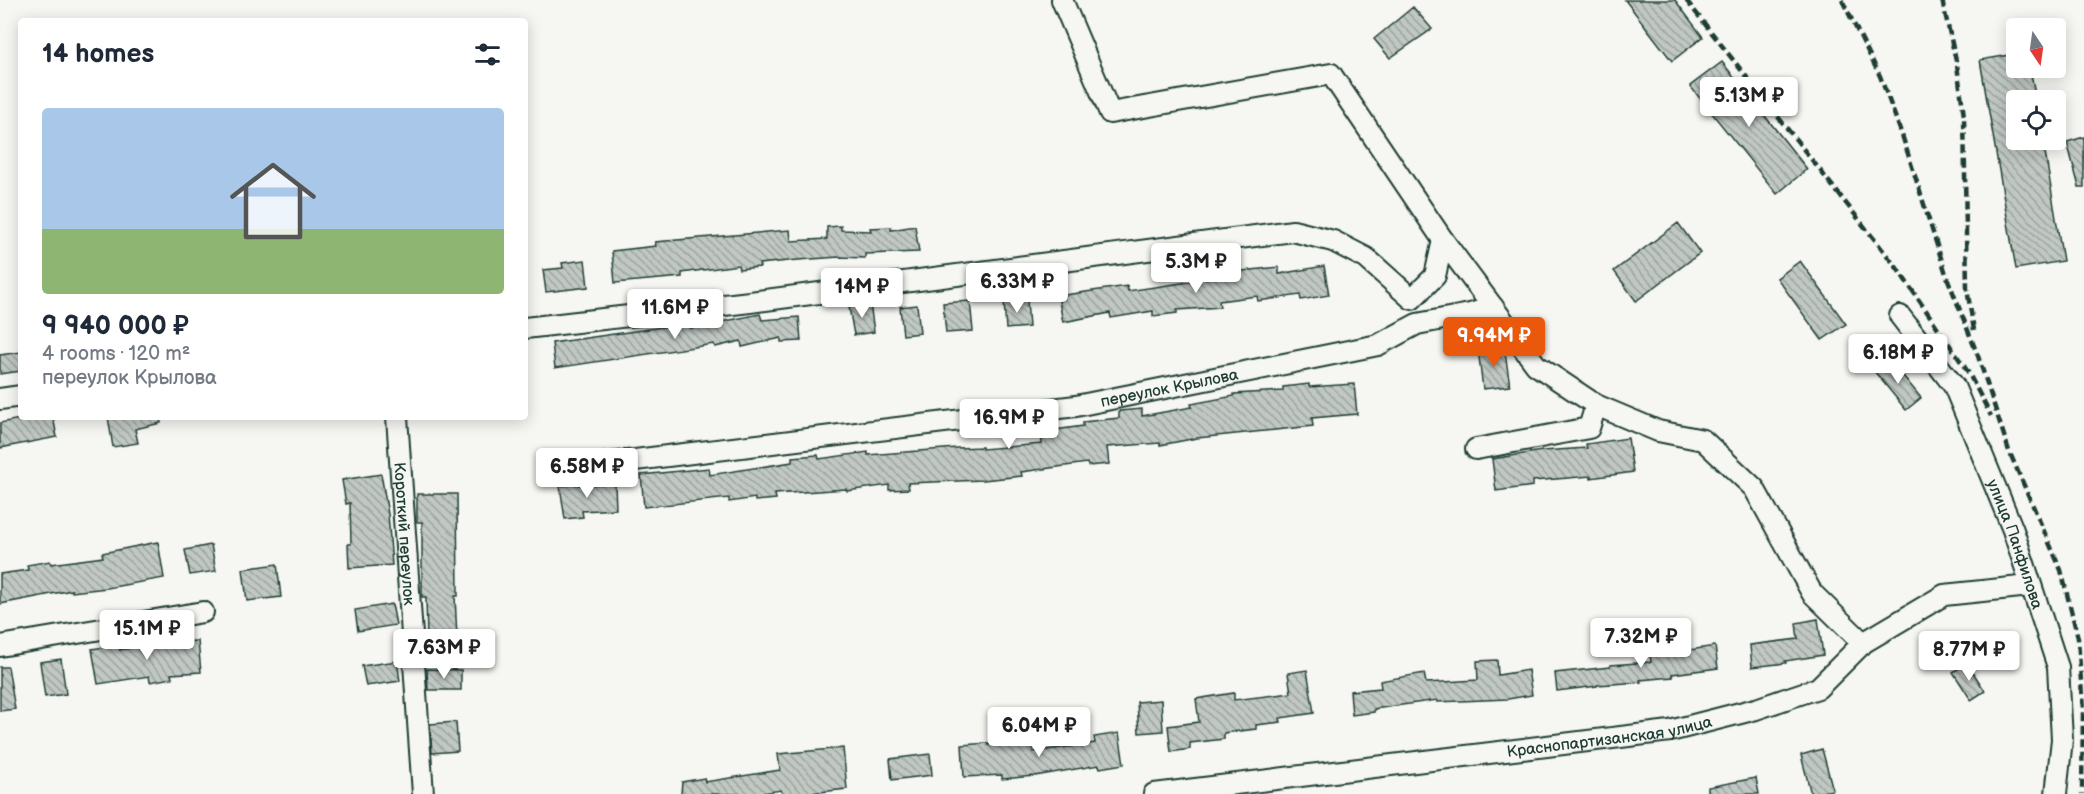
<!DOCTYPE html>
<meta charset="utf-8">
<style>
body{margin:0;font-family:"Balsamiq Sans",sans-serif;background:#f2f2f3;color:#1f2937;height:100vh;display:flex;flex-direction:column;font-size:22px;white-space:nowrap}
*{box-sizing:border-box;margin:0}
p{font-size:20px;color:#747a83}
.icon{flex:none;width:33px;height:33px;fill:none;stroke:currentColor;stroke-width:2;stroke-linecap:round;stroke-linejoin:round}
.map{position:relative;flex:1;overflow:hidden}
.details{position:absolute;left:18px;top:18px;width:510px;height:402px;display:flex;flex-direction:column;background:#fff;border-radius:6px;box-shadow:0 3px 15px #0003}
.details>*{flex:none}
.needle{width:39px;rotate:167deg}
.controls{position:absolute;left:2006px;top:18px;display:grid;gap:12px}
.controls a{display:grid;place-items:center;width:60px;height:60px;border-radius:6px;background:#fff;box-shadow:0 3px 15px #0003;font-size:30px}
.price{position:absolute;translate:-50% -51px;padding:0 14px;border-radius:6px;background:#fff;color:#222;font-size:20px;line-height:39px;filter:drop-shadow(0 2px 3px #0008)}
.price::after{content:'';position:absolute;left:50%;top:36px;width:18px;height:14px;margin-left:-9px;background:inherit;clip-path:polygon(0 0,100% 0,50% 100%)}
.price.current{background:#ea580c;color:#fff}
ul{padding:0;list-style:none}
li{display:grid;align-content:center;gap:12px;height:318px;padding:0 24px}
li+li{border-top:2px solid #e0e1e3}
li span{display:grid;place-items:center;height:186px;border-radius:6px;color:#555}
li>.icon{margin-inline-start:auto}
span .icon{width:108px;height:108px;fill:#fffc;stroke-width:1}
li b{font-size:26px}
h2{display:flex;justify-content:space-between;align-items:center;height:72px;padding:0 24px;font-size:26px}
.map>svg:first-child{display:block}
</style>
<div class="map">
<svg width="2084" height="794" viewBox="0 0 2084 794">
<defs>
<pattern id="building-back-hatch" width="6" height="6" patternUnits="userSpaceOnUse" patternTransform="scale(1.5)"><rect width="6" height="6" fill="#c1c8c3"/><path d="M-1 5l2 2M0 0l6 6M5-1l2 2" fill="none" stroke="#9ca49f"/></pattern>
</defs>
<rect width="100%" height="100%" fill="#f6f6f2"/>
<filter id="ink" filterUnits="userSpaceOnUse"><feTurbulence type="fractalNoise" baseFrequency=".0167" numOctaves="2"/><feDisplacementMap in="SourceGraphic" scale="12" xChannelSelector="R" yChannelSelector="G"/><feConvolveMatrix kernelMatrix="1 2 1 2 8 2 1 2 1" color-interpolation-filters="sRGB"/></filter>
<g filter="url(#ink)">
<path fill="url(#building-back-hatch)" stroke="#1f3d34" stroke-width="1.5" d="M1625,0H1675L1703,37L1672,61Z
M1413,7L1432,29L1390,58L1374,39Z
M2016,54V68H2030L2036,100H2016V140H2043L2063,261L2016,269L1980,60Z
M1722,62L1807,169L1777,194L1690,86Z
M2084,137V187H2079L2067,142Z
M1678,223L1700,253L1636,301L1614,271Z
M841,226V230L871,231L870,228L891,227V230L915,226L919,252L865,254V258L839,257L798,260L759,264L760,267L739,269L738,265L682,273V277L615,283L612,251L656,246L655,242L790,230L791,241L827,239V227Z
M585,260L588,287L546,292L543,270L563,268L562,263Z
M1800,261L1846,324L1822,340L1777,278Z
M1324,266L1329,295L1301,300L1300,295L1258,301L1257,296L1219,301L1220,307L1177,310V313L1153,316V311L1111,318L1110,313L1063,322L1058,296L1127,286L1128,291L1195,281V279L1224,277V273L1279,267V274Z
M1027,300L1029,327L1006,329L1004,302Z
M970,301L973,331L946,333L943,303Z
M870,303L874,332L854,335L849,307Z
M917,305L920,333L903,335L900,307Z
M760,314L762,320L799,317L801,341L781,342V338L742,347L741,341L715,347L714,344L555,368L552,343L690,323L691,328Z
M1504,346L1510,386L1483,389L1478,349Z
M21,352V371L0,374V355Z
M1890,360L1921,398L1906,410L1875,372Z
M1309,384V387L1354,384L1357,414L1312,418L1313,426L1197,438L1160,445V443L1107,447L1109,464L1088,466L1087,463L1021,472L1022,476L983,480L908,483L909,489L889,490V485L847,491L846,489L775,494L776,499L755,501V498L729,502V498L644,507L641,475L709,468L710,475L792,462V457L818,455L819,459L868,452V455L957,448L982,447V449L1042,444L1041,432L1083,426V422L1119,418V411L1142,409V416L1192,407L1191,404L1234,396V394L1283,391V387Z
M29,417H53L57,437L0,448V423Z
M108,417H160L161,423L135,429L138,443L113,447Z
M1628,438L1633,472L1591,478V476L1533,481V486L1496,491L1492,459L1542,451L1587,448L1586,444Z
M381,474L388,514L392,565L349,568L348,544H351L350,503L346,504L342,480Z
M579,484V485L615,484L616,509L582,511L583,517L565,519L560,486Z
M417,494H457L458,596H455L457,638L427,640L426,597H422V522H417Z
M158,542L164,578L107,588L72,592V590L0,604V574L28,570L27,565L50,561L51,564L103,557L102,553Z
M211,545L216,571L190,575L185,550Z
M277,564L281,597L247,601L243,569Z
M392,604L396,625L358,631L355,610Z
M1818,619L1823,655L1785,661L1786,663L1752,667L1750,645L1798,639L1796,623Z
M198,641L201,672L171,674L172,678L150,682L149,676L98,684L92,649L119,645L120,650L165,642Z
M1670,646V653L1715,646L1718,668L1672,674L1673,677L1640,680L1641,682L1597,685V686L1557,691L1555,673L1610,667V665L1651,662L1649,648Z
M61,659L66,694L45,697L40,662Z
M1497,660L1498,675L1528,670L1532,695L1508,699L1437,702V700L1374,709V712L1352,715L1350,691L1381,688L1380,681L1424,673L1426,683L1478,680L1477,661Z
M397,661L400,681L366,686L362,666Z
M1967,663L1985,691L1971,700L1953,672Z
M0,667H8L15,709L0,711Z
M427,669L461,670V690H428Z
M1307,670L1314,713L1280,718L1281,722L1256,725V729L1224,733V739L1190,743V749L1171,752L1168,726L1199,722L1196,699L1234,693V700L1291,693L1288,673Z
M1161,700L1163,731L1139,733L1137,702Z
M456,722L458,751L432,753L430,724Z
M1119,733L1124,764L1100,768L1099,765L1035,776L1002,779V775L964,777L962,745L988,743V745L1032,741L1033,752L1095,743L1094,737Z
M843,748L847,789L801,794H782L781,790L757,794H681L682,782L704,778L705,782L780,770L778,754Z
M1822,749L1833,790L1811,794L1801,755Z
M930,754L932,775L892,780L890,759Z
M1756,778L1759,794H1708V787Z"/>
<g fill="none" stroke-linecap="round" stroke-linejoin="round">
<defs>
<g id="minor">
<path d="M1062,0L1110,113L1331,74L1443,240"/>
<path id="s1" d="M1900,316L1954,386L2013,530L2058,667L2062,739L2056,794"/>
<path d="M525,328L750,302L1293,231L1333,241L1366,258L1412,299L1435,276L1443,240L1536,365L1596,405L1658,431L1703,440L1754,488L1812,593L1863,643"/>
<path d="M0,399L21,396"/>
<path id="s2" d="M397,417L423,794"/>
<path d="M1476,449L1589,428L1596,405"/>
<path id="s3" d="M553,470L1076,406L1378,345L1417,324L1470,314L1493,307"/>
<path d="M0,646L203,612"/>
<path id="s4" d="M1154,794L1670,731L1756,709L1818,688L1863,643L1944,595L2030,586"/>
</g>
</defs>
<use href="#minor" stroke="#1f3d34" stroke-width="24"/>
<use href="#minor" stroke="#f6f6f2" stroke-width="20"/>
<path stroke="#1f3d34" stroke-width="4.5" stroke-dasharray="9 4.5" stroke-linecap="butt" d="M1686,0L1897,268L1968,372L1991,416
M1842,0L1880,76L1902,135L1947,277L1978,356L2009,451L2061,570L2078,638L2083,710L2082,794
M1942,0L1957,65L1964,116L1967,289L1974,330"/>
</g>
</g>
<g text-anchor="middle" stroke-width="6" stroke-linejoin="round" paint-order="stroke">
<g font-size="16" fill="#1f3d34" stroke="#f6f6f2">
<text dy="6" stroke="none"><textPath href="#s3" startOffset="622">переулок Крылова</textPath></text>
<text dy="6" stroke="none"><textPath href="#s2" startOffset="117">Короткий переулок</textPath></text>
<text dy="6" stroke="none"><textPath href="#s1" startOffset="258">улица Панфилова</textPath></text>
<text dy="6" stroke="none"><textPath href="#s4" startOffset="459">Краснопартизанская улица</textPath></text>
</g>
</g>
</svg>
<div class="controls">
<a><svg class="needle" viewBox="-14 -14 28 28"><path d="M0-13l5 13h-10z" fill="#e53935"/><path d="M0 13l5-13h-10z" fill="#747a83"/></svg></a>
<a><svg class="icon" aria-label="locate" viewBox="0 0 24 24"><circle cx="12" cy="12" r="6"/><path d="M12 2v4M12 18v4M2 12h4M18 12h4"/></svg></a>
</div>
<b class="price" style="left:1749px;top:128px">5.13M ₽</b>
<b class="price" style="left:1196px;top:294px">5.3M ₽</b>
<b class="price" style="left:1017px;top:314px">6.33M ₽</b>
<b class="price" style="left:862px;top:319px">14M ₽</b>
<b class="price" style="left:675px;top:340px">11.6M ₽</b>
<b class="price current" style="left:1494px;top:368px">9.94M ₽</b>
<b class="price" style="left:1898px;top:385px">6.18M ₽</b>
<b class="price" style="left:1009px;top:450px">16.9M ₽</b>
<b class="price" style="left:587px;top:499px">6.58M ₽</b>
<b class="price" style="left:147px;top:661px">15.1M ₽</b>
<b class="price" style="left:1641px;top:669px">7.32M ₽</b>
<b class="price" style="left:444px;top:680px">7.63M ₽</b>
<b class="price" style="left:1969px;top:682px">8.77M ₽</b>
<b class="price" style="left:1039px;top:758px">6.04M ₽</b>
<section class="details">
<h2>14 homes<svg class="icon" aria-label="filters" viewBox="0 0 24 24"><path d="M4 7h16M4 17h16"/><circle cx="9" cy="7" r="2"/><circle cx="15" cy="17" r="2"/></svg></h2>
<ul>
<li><span style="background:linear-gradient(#a9c7e8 65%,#8fb573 0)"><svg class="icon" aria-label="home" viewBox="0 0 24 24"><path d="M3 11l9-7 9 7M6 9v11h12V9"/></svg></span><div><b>9 940 000 ₽</b><p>4 rooms · 120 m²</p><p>переулок Крылова</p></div></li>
</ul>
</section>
</div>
